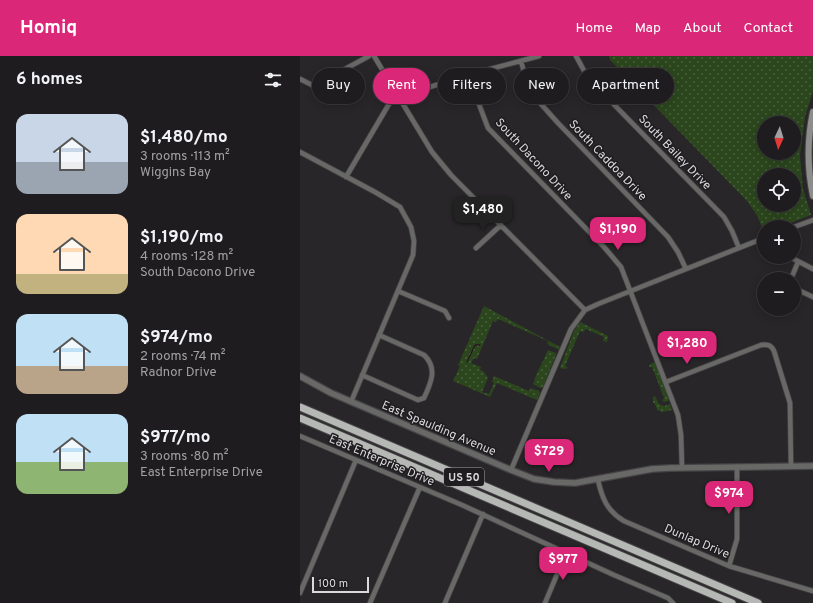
<!DOCTYPE html>
<meta charset="utf-8">
<style>
body{margin:0;font-family:Overpass,sans-serif;background:#262527;color:#f1f3f6;height:100vh;display:flex;flex-direction:column;font-size:15px;white-space:nowrap}
*{box-sizing:border-box;margin:0}
p{font-size:13px;color:#a1a1a4}
.icon{flex:none;width:22px;height:22px;fill:none;stroke:currentColor;stroke-width:2;stroke-linecap:round;stroke-linejoin:round}
.map{position:relative;flex:1;overflow:hidden}
.details{display:flex;flex-direction:column;background:#1e1c1e;width:300px}
.details>*{flex:none}
.banner{position:absolute;left:12px;top:12px;width:380px;height:36px;display:flex;gap:8px}
.needle{width:26px;rotate:184deg}
.fabs{position:absolute;left:457px;top:60px;display:grid;gap:8px}
.fabs a{display:grid;place-items:center;width:44px;height:44px;border-radius:50%;background:#1e1c1e;box-shadow:0 2px 10px #0003,0 0 0 1px #3c3a3c;font-size:20px}
.scale{position:absolute;left:12px;bottom:10px;width:57px;box-sizing:border-box;padding-left:4px;border:2px solid #dbd9db;border-top:0;font-size:11px;line-height:14px;white-space:nowrap;color:#dbd9db;-webkit-text-stroke:3px #1f1d1f;paint-order:stroke}
.price{position:absolute;translate:-50% -34px;padding:0 9px;border-radius:8px;background:#db2777;color:#fff;font-size:13px;line-height:26px;filter:drop-shadow(0 1px 2px #0008)}
.price::after{content:'';position:absolute;left:50%;top:24px;width:12px;height:9px;margin-left:-6px;background:inherit;clip-path:polygon(0 0,100% 0,50% 100%)}
.price.current{background:#222;color:#fff}
ul{padding:0;list-style:none}
li{display:flex;align-items:center;gap:12px;height:100px;padding:0 16px}
li span{display:grid;place-items:center;flex:none;width:112px;height:80px;border-radius:12px;color:#555}
li>.icon{margin-inline-start:auto}
span .icon{width:48px;height:48px;fill:#fffc;stroke-width:1}
li b{font-size:17px}
h2{display:flex;justify-content:space-between;align-items:center;height:48px;padding:0 16px;font-size:17px}
.pill{padding:0 14px;border-radius:18px;background:#1e1c1e;box-shadow:0 2px 10px #0003,0 0 0 1px #3c3a3c;font-size:14px;line-height:36px}
.pill.current{background:#db2777;color:#fff}
header{display:flex;align-items:center;gap:24px;box-sizing:border-box;height:56px;padding:0 20px;background:#db2777;color:#fff}
header strong{font-size:19px}
nav{display:flex;gap:22px;margin-inline-start:auto;font-size:14px}
main{display:flex;flex:1;min-height:0}
.map>svg:first-child{display:block}
</style>
<header>
<strong>Homiq</strong>
<nav><a>Home</a><a>Map</a><a>About</a><a>Contact</a></nav>
</header>
<main>
<section class="details">
<h2>6 homes<svg class="icon" aria-label="filters" viewBox="0 0 24 24"><path d="M4 7h16M4 17h16"/><circle cx="9" cy="7" r="2"/><circle cx="15" cy="17" r="2"/></svg></h2>
<ul>
<li><span style="background:linear-gradient(#c9d6e8 60%,#9aa5b1 0)"><svg class="icon" aria-label="home" viewBox="0 0 24 24"><path d="M3 11l9-7 9 7M6 9v11h12V9"/></svg></span><div><b>$1,480/mo</b><p>3 rooms · 113 m²</p><p>Wiggins Bay</p></div></li>
<li><span style="background:linear-gradient(#ffd9b3 75%,#c2b280 0)"><svg class="icon" aria-label="home" viewBox="0 0 24 24"><path d="M3 11l9-7 9 7M6 9v11h12V9"/></svg></span><div><b>$1,190/mo</b><p>4 rooms · 128 m²</p><p>South Dacono Drive</p></div></li>
<li><span style="background:linear-gradient(#bfe0f5 65%,#b9a48a 0)"><svg class="icon" aria-label="home" viewBox="0 0 24 24"><path d="M3 11l9-7 9 7M6 9v11h12V9"/></svg></span><div><b>$974/mo</b><p>2 rooms · 74 m²</p><p>Radnor Drive</p></div></li>
<li><span style="background:linear-gradient(#bfe0f5 60%,#8fb573 0)"><svg class="icon" aria-label="home" viewBox="0 0 24 24"><path d="M3 11l9-7 9 7M6 9v11h12V9"/></svg></span><div><b>$977/mo</b><p>3 rooms · 80 m²</p><p>East Enterprise Drive</p></div></li>
</ul>
</section>
<div class="map">
<svg width="513" height="547" viewBox="0 0 513 547">
<defs>
<pattern id="green-dots" width="8" height="8" patternUnits="userSpaceOnUse"><rect width="8" height="8" fill="#2b461d"/><path d="M2 2h.1M6 6h.1" fill="none" stroke="#49603d" stroke-width="1.8" stroke-linecap="round"/></pattern>
</defs>
<rect width="100%" height="100%" fill="#282628"/>
<path fill="url(#green-dots)" fill-rule="evenodd" d="M309,0H513V35L505,61L500,100L503,132L511,159L479,171H464V177L458,161L447,145L310,4ZM464,67H494V97H464ZM464,119H494V149H464Z
M184,250L260,291L259,294L247,288L248,285L198,263L196,266L193,265L177,303L174,302L171,307L181,311L180,314L183,315L188,322L182,336L189,338L194,327L192,326L194,320L229,335L231,332L239,335L240,337L237,344L197,327L190,341L153,325L160,310L158,309Z
M280,266L308,280L307,286L303,285L304,281L286,273L283,276L280,275L265,310L268,312L265,313L260,312L274,275Z
M248,294L256,297V299L243,331L240,332L233,328L234,325H236L234,324Z
M356,306L370,344L365,346L362,345L364,342L352,311H349L350,308Z
M355,340L359,348L364,350L370,348L372,354L362,356L357,354L356,350L353,346V341Z"/>
<g fill="none" stroke-linecap="round" stroke-linejoin="round">
<path stroke="#260524" stroke-width="1" d="M167,306L175,289H180"/>
<defs>
<path id="minor" d="M74,0L132,96L151,119L285,254
M276,0L288,22L424,161L432,175L439,192
M221,5L227,27L232,38L258,67L368,181L378,196L386,213
M168,19L188,72L304,191L321,211L378,359L381,379L382,412
M0,23L14,30L69,0
M0,96L75,136L100,151L111,171L114,185L113,199L51,346
M46,121L89,48L98,41L168,19L239,0
M494,171L513,164
M176,192L201,169
M490,201L513,213
M491,223L498,206
M494,232L513,241
M98,235L145,255L149,262
M62,319L118,344L124,342C131,327 138,312 124,299L79,279
M366,326L461,289C468,288 471,289 474,295L490,347L491,410
M0,380L162,449L314,519L368,542L373,547
M211,414L271,273L285,254L298,248L464,182
M298,424C302,442 307,455 324,465L429,510L513,535
M429,510L437,483V411
M0,537L56,404
M70,547L120,431
M145,547L183,458
M245,547L266,497"/>
<path id="tertiary" d="M0,320L31,337L211,414L234,423L254,426L275,427L352,413L370,412L513,410"/>
<path id="secondary" d="M513,56C507,84 507,111 513,140"/>
<path id="trunk" d="M0,351L458,547
M0,362L432,547"/>
</defs>
<use href="#minor" stroke="#454345" stroke-width="6"/>
<use href="#tertiary" stroke="#454345" stroke-width="8"/>
<use href="#secondary" stroke="#454345" stroke-width="8"/>
<use href="#trunk" stroke="#454345" stroke-width="9"/>
<use href="#minor" stroke="#686967" stroke-width="4.5"/>
<use href="#tertiary" stroke="#686967" stroke-width="5.5"/>
<use href="#secondary" stroke="#8d8e8c" stroke-width="6"/>
<use href="#trunk" stroke="#b6b8b5" stroke-width="7"/>
</g>
<g text-anchor="middle" stroke-width="3" stroke-linejoin="round" paint-order="stroke">
<rect fill="#1f1d1f" stroke="#a3a1a3" stroke-width="1" x="144" y="412" width="40" height="18" rx="3"/>
<g font-size="11" font-weight="bold" fill="#dbd9db">
<text x="164" y="425">US 50</text>
</g>
<g font-size="12" fill="#dbd9db" stroke="#1f1d1f">
<text transform="translate(375 96) rotate(46)" y="4">South Bailey Drive</text>
<text transform="translate(234 103) rotate(47)" y="4">South Dacono Drive</text>
<text transform="translate(308 104) rotate(46)" y="4">South Caddoa Drive</text>
<text transform="translate(139 372) rotate(23)" y="4">East Spaulding Avenue</text>
<text transform="translate(82 404) rotate(23)" y="4">East Enterprise Drive</text>
<text transform="translate(397 485) rotate(23)" y="4">Dunlap Drive</text>
</g>
</g>
</svg>
<div class="fabs">
<a><svg class="needle" viewBox="-14 -14 28 28"><path d="M0-13l5 13h-10z" fill="#e53935"/><path d="M0 13l5-13h-10z" fill="#a1a1a4"/></svg></a>
<a><svg class="icon" aria-label="locate" viewBox="0 0 24 24"><circle cx="12" cy="12" r="6"/><path d="M12 2v4M12 18v4M2 12h4M18 12h4"/></svg></a>
<a>+</a>
<a>−</a>
</div>
<div class="scale">100 m</div>
<b class="price current" style="left:183px;top:175px">$1,480</b>
<b class="price" style="left:318px;top:195px">$1,190</b>
<b class="price" style="left:387px;top:309px">$1,280</b>
<b class="price" style="left:249px;top:417px">$729</b>
<b class="price" style="left:429px;top:459px">$974</b>
<b class="price" style="left:263px;top:525px">$977</b>
<div class="banner">
<a class="pill">Buy</a>
<a class="pill current">Rent</a>
<a class="pill">Filters</a>
<a class="pill">New</a>
<a class="pill">Apartment</a>
</div>
</div>
</main>
